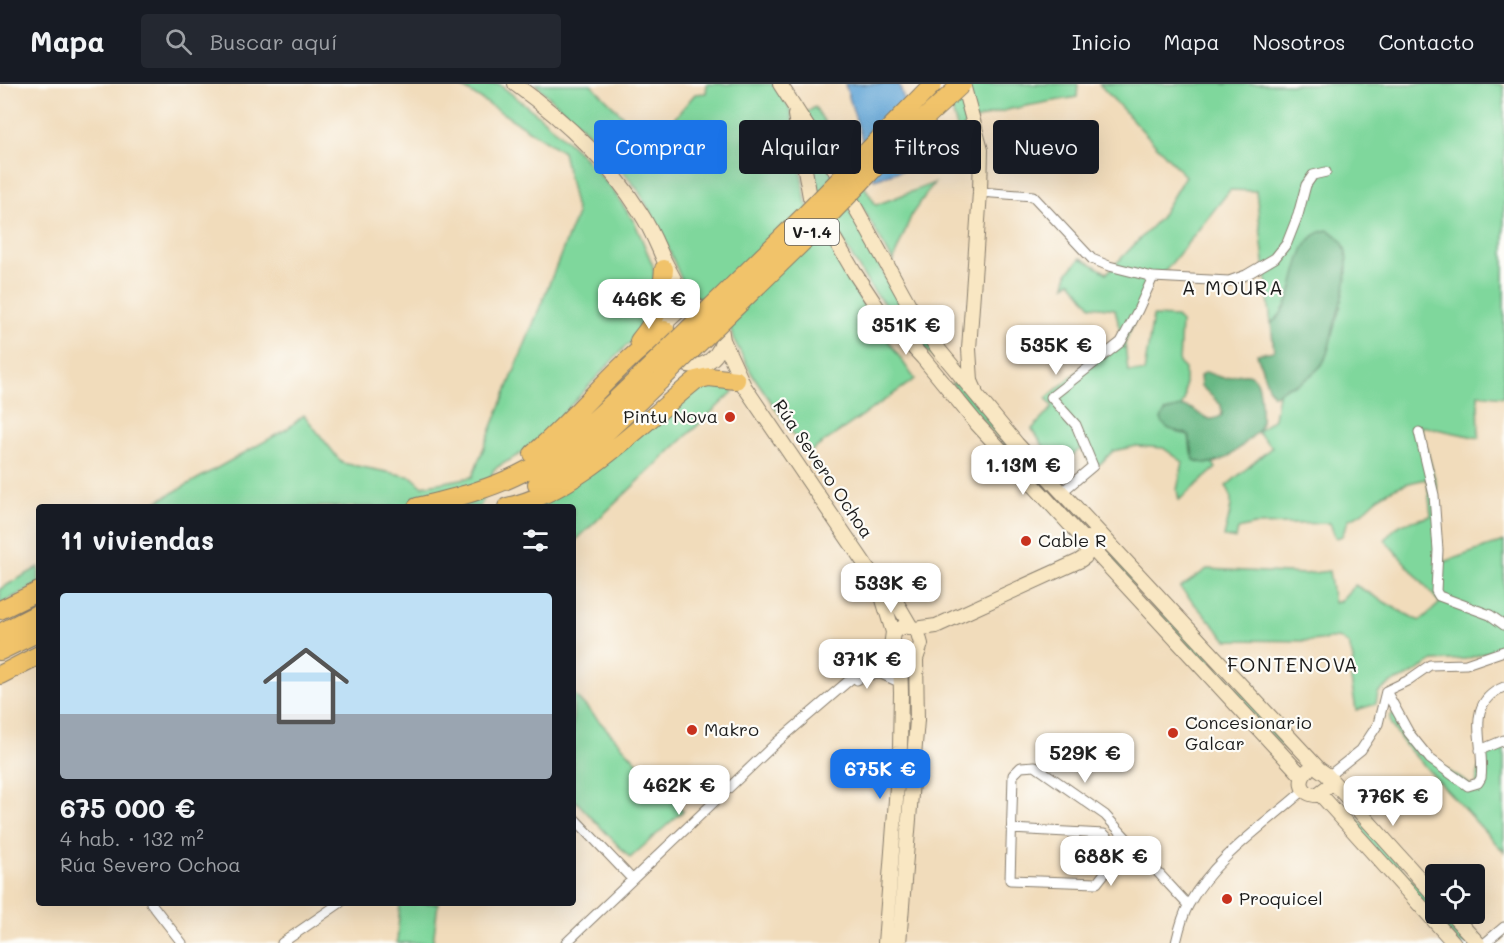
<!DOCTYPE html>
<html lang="es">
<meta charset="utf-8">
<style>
body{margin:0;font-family:Mali,sans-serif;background:#242831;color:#f1f3f6;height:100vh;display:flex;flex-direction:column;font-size:22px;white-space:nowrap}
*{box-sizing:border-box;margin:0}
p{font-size:20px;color:#9ea1a6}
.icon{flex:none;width:33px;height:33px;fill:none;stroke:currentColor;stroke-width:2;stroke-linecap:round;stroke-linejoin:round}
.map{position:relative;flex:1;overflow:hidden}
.drawer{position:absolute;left:36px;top:420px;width:540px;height:402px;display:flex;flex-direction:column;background:#171b24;border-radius:6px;box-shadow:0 6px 24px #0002}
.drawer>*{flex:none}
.hud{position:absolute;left:594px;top:36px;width:570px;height:54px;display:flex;gap:12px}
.tools{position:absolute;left:1425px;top:780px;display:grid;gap:12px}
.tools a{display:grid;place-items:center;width:60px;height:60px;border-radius:6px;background:#171b24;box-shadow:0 6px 24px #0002;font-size:30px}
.price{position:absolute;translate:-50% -51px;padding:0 14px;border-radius:12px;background:#fff;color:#222;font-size:20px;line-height:39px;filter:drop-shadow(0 2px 3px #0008)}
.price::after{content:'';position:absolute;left:50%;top:36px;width:18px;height:14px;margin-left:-9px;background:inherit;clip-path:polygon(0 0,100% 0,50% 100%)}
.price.active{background:#1a73e8;color:#fff}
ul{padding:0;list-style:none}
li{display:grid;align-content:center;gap:12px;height:318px;padding:0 24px}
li+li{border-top:2px solid #363941}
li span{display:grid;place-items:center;height:186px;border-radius:6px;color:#555}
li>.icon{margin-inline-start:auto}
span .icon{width:108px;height:108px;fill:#fffc;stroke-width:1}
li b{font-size:26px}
h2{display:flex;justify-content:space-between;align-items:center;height:72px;padding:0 24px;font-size:26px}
.chip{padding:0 21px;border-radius:6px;background:#171b24;box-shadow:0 6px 24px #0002;font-size:21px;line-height:54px}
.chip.active{background:#1a73e8;color:#fff}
header{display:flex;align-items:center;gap:36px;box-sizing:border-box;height:84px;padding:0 30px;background:#171b24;border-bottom:2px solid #363941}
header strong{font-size:28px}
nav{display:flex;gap:33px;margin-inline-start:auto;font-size:21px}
.search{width:420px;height:54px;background:#242831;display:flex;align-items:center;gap:15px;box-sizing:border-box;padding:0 21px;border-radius:6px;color:#9ea1a6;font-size:22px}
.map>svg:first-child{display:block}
</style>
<header>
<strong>Mapa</strong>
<div class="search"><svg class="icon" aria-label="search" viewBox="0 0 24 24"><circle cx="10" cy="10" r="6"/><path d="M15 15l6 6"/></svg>Buscar aquí</div>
<nav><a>Inicio</a><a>Mapa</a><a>Nosotros</a><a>Contacto</a></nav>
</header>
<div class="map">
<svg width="1504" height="859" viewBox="0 0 1504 859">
<rect width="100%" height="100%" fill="#fdfcf7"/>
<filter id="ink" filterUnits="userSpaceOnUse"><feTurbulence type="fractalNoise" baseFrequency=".0167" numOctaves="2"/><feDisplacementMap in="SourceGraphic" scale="12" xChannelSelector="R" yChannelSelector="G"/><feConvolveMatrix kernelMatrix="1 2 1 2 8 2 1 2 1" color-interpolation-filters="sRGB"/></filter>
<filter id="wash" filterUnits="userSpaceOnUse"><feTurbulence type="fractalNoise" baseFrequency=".008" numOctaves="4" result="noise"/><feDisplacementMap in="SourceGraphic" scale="24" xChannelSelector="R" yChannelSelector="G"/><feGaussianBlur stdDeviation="1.35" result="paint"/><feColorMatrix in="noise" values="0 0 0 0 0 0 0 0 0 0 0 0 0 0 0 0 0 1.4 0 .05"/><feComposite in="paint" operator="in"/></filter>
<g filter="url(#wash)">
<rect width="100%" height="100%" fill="#f1dcbb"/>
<path fill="#7fd79c" stroke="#4e7a5c" stroke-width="1.5" d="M457,0H499L543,35L580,69L612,105L635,139L653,182L656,206L643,247L622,266L561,332L527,366L494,385L480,423H147L287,345L304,331L342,379L412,393L422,402L472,393L577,130L563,68Z
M535,0H591L634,43L672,37L695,10L706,9L707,0H775L791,27L806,119L866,225L915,295L807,370L752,290L733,254L729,239L709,219L694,211L685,204L661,147L638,106L613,75L592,52Z
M945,0H970L971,2L975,0H1078L1077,13C1051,18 978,27 962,45L965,57L963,66Z
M1099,0H1500L1504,3V313L1478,310L1479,354L1422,342L1421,345L1437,403L1440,461L1444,478L1504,457V563L1466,575L1433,577L1407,593L1391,599L1378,609L1376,620L1356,626L1351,596L1353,575L1349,561L1339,554L1311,557L1227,556L1180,504L1207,485L1305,490L1329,487L1334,519L1340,517L1355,501L1400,527L1420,537L1440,519L1385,456C1401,434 1407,440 1431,432L1427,395C1410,398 1395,402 1381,412C1369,421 1363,431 1349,435L1342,452L1337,454L1335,453L1330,439L1254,441L1238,445L1236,455L1224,453C1227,437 1237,416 1226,402L1272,363L1257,348L1274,335L1278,310L1281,305L1300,299L1322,281L1341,222L1296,193C1290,209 1286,230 1271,239L1256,107L1230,106L1163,190H1153L1125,259L1128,287L1144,288L1153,232L1176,233L1181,238L1179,279L1185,285V314L1181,323L1165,328L1176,348L1189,351L1191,368L1208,379H1213L1216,384L1179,416L1177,406L1183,378L1163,364L1137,362L1113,367L1100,380L1093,382L1081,364L1054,389L1038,370L1044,363L1032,345L1053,323L1046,314L1121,251L1115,225L1091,222L1071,197L1065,201L1068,188L1081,174L1107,189L1160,134L1185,92Z
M815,23L840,62L837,65H829L806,29Z
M816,65L844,109L814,110L808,75L809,68Z
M843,68L876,121L934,99L912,130L893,177L839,83L841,69Z
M848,124L902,222L946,282L944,284L889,226L869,201L834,142L833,135Z
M951,299H958L1001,349L1014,372Z
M701,301L729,303L733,308L573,459V423H532Z
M1107,464L1291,661L1285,665L1106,472Z
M39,483V500L0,520V505Z
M573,609L683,727L630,774L573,714Z
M908,619H912L895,859H890Z
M1394,628L1424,671L1475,704C1482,677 1476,670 1504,660V768L1405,661L1391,641L1390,633Z
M1349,725L1435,822L1436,830H1442L1469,859H1459L1343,729Z
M400,819H438L433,859H397Z"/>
<path fill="#67b884" stroke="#426a50" stroke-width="1.5" d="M1327,146C1362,158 1342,214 1335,239C1331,252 1330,267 1323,279C1319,285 1304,298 1298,300C1289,303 1283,302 1278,310L1273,311L1268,303L1257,270L1274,267L1271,239C1303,220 1287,153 1327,146Z
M1206,288C1211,290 1218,293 1224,294C1230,294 1236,290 1242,290C1260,287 1260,308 1261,321C1261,330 1263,341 1257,348C1239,364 1220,388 1194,376L1189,351C1178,346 1166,349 1161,335L1165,328C1171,326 1178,322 1185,323C1199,324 1206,343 1222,331L1221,321L1201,302L1200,292Z"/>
<path fill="#62a5d6" stroke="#3f6079" stroke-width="1.5" d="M845,0H899L924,80L874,95Z"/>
</g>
<g filter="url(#ink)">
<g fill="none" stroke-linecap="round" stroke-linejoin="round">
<defs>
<path id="street" d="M980,108L1033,112L1092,175L1109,182L1153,193L1229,197L1246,191L1275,174L1287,159L1298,131L1306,101L1313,91L1326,88
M1419,348L1434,411L1438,466L1436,507L1439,512L1490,531L1504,541
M1062,408L1093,382L1076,341L1051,313L1121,258L1138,226L1153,193
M865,591L881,590L901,599
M857,596L896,572
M1386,607L1409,649L1430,675L1468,702L1478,699L1481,694C1486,660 1462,620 1504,603
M1480,666L1504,656
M1327,693L1361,666L1378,640L1386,607L1407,597L1430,581L1466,580L1504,567
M573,733L632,795
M1011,745L1104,750L1115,761V776L1097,799L1010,796L1013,691L1021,683L1035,682L1105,731L1188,821
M151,819L182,859
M282,859L340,819
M566,859L776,659L873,576L890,558
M1176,859C1179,846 1182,832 1189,820C1215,773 1265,741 1304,706
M1485,859L1504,843"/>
<path id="secondary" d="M515,0C563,35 609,78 640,128C650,143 656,158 663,174C671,190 680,206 689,223
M780,0L833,83L918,237L940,267L1017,360L1319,685L1326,690L1436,813
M963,0L981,66L980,108L969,265L971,297L975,306
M795,31L810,113L854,188L881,229L923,274L977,340L1302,692
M664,254L668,237L681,225L698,223L714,231L720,238L723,256L744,302L871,489L880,506L893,548
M673,274C693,289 716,281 723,256
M881,499L891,509L911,543
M915,545L936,542L1079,477L1085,473L1088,467L1087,454
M1308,686C1296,697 1302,711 1317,711L1326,704
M1320,710L1454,859
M1451,830L1478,859
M885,859L900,663L901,609L900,574
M899,859L917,636L916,575L921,560L918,549L915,545L905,542L893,548L891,563L897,573H909L918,566"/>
<path id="highway" d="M639,257C661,231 661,218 664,185
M533,370C579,331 615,281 665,246
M537,400C584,374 622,333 661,296
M417,423C455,414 495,404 529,385C576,358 613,318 652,281
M507,423C579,407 640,341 696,296L709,293L736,296
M0,526L39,507
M0,549L39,529
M0,567L39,548
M0,591L39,571"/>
</defs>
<use href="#street" stroke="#867c6c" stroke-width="11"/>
<use href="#secondary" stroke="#867c6c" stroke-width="16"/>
<use href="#highway" stroke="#867c6c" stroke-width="20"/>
<use href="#street" stroke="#fff" stroke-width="9"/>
<use href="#secondary" stroke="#f9e7c3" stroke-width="14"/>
<use href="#highway" stroke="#f1c36a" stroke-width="18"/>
<defs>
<path id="highway-bridge" d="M652,281L807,129L933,0
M661,296L818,143L900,57L962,0"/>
</defs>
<use href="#highway-bridge" stroke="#867c6c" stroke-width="20" stroke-linecap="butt"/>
<use href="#highway-bridge" stroke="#f1c36a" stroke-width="18"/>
</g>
</g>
<g fill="#c8321e" stroke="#fdfcf7" stroke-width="2">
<circle cx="730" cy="333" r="6"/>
<circle cx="1026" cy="457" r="6"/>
<circle cx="692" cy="646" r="6"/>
<circle cx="1173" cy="649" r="6"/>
<circle cx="1227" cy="815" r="6"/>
</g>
<g text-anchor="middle" stroke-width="4.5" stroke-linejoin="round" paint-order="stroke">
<rect fill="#fdfcf7" stroke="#605f5e" stroke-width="1.5" x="785" y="135" width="54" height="26" rx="4.5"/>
<g font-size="16" font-weight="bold" fill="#1c1c1c">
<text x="812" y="154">V-1.4</text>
</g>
<g font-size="18" fill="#1c1c1c" stroke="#fdfcf7" text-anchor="start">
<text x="718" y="339" text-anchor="end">Pintu Nova</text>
<text x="1038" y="463">Cable R</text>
<text x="1185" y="645">Concesionario<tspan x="1185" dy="21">Galcar</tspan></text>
<text x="704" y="652">Makro</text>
<text x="1239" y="821">Proquicel</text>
</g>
<g font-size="18" fill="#1c1c1c" stroke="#fdfcf7">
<text transform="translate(823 385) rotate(56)" y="6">Rúa Severo Ochoa</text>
</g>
<g font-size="20" letter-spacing="1.5" fill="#1c1c1c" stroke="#fdfcf7">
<text x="1233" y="211">A MOURA</text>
<text x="1293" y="588">FONTENOVA</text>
</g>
</g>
</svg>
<div class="tools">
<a><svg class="icon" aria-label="locate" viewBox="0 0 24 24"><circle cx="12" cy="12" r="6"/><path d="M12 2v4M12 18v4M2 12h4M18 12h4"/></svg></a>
</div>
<b class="price" style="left:649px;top:246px">446K €</b>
<b class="price" style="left:906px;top:272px">351K €</b>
<b class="price" style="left:1056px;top:292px">535K €</b>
<b class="price" style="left:1023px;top:412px">1.13M €</b>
<b class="price" style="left:891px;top:530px">533K €</b>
<b class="price" style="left:867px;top:606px">371K €</b>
<b class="price" style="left:1085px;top:700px">529K €</b>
<b class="price active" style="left:880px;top:716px">675K €</b>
<b class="price" style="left:679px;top:732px">462K €</b>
<b class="price" style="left:1393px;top:743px">776K €</b>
<b class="price" style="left:1111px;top:803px">688K €</b>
<div class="hud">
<a class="chip active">Comprar</a>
<a class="chip">Alquilar</a>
<a class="chip">Filtros</a>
<a class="chip">Nuevo</a>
</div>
<section class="drawer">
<h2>11 viviendas<svg class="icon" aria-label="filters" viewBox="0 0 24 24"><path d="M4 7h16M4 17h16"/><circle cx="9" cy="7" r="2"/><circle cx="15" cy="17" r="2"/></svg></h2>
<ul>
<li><span style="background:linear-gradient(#bfe0f5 65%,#9aa5b1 0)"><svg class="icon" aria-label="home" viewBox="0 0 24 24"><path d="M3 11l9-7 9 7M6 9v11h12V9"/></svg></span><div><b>675 000 €</b><p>4 hab. · 132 m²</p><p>Rúa Severo Ochoa</p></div></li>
</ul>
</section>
</div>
